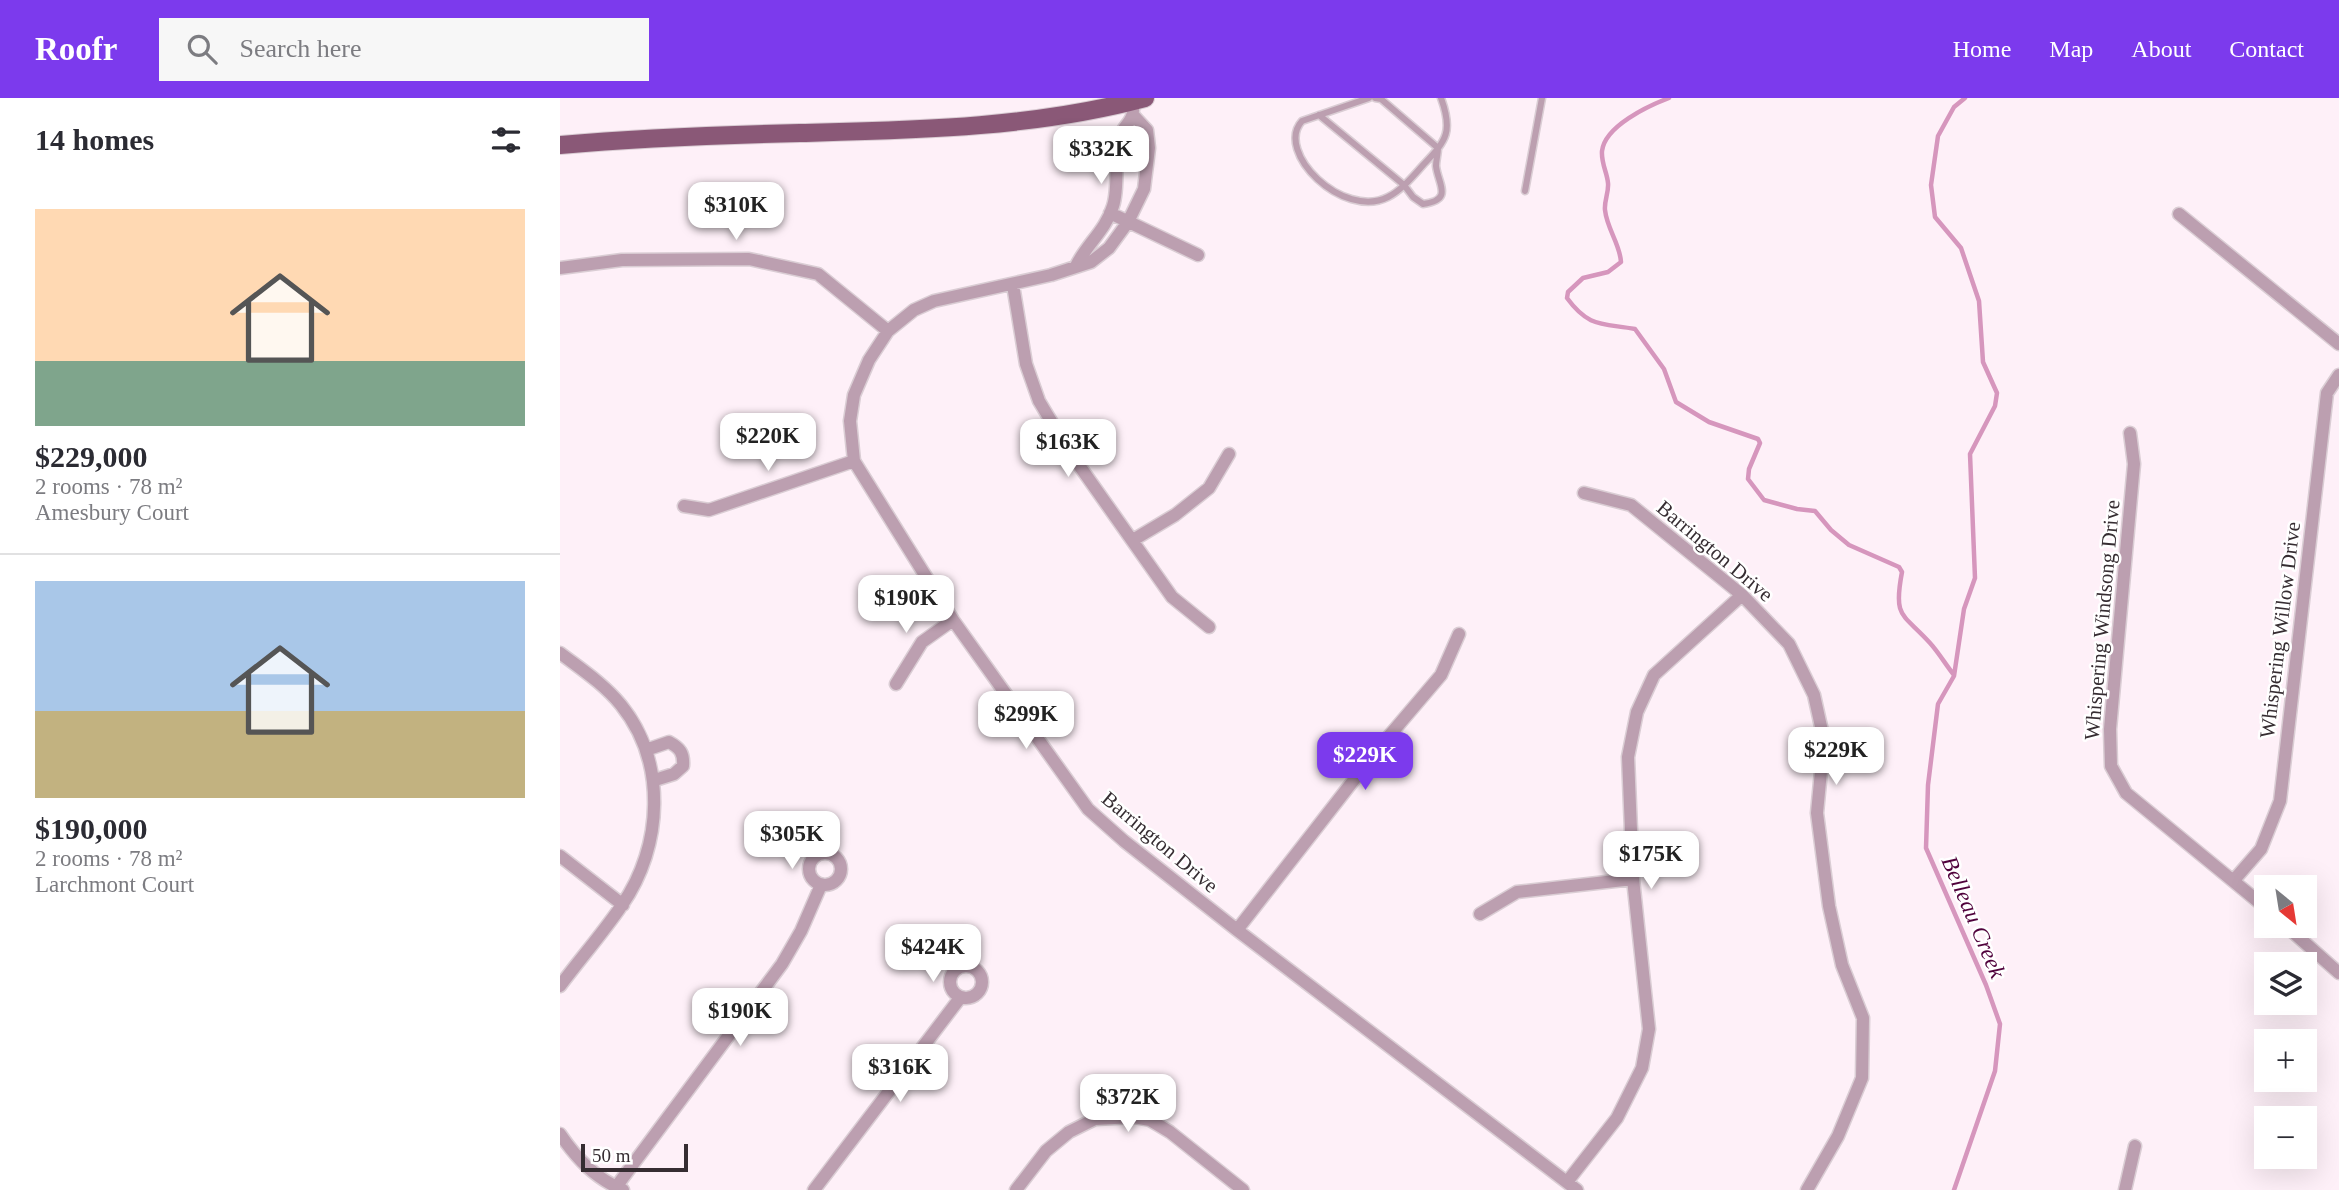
<!DOCTYPE html>
<meta charset="utf-8">
<style>
body{margin:0;font-family:Georgia,serif;background:#f7f7f7;color:#2b2b33;height:100vh;display:flex;flex-direction:column;font-size:26px;white-space:nowrap}
*{box-sizing:border-box;margin:0}
p{font-size:23px;color:#7c7c81}
.icon{flex:none;width:38px;height:38px;fill:none;stroke:currentColor;stroke-width:2;stroke-linecap:round;stroke-linejoin:round}
.map{position:relative;flex:1;overflow:hidden}
.panel{display:flex;flex-direction:column;background:#fff;width:560px}
.panel>*{flex:none}
.needle{width:46px;rotate:150deg}
.fabs{position:absolute;left:1694px;top:777px;display:grid;gap:14px}
.fabs a{display:grid;place-items:center;width:63px;height:63px;border-radius:0px;background:#fff;box-shadow:0 7px 28px #0002;font-size:35px}
.scale{position:absolute;left:21px;bottom:18px;width:107px;box-sizing:border-box;padding-left:7px;border:4px solid #362d32;border-top:0;font-size:19px;line-height:24px;white-space:nowrap;color:#362d32;-webkit-text-stroke:5px #fff;paint-order:stroke}
.price{position:absolute;translate:-50% -60px;padding:0 16px;border-radius:14px;background:#fff;color:#222;font-size:23px;line-height:46px;filter:drop-shadow(0 2px 4px #0008)}
.price::after{content:'';position:absolute;left:50%;top:42px;width:21px;height:16px;margin-left:-10px;background:inherit;clip-path:polygon(0 0,100% 0,50% 100%)}
.price.on{background:#7c3aed;color:#fff}
ul{padding:0;list-style:none}
li{display:grid;align-content:center;gap:14px;height:371px;padding:0 35px}
li+li{border-top:2px solid #e1e1e2}
li span{display:grid;place-items:center;height:217px;border-radius:0px;color:#555}
li>.icon{margin-inline-start:auto}
span .icon{width:126px;height:126px;fill:#fffc;stroke-width:1}
li b{font-size:30px}
h2{display:flex;justify-content:space-between;align-items:center;height:84px;padding:0 35px;font-size:30px}
header{display:flex;align-items:center;gap:42px;box-sizing:border-box;height:98px;padding:0 35px;background:#7c3aed;color:#fff}
header strong{font-size:33px}
nav{display:flex;gap:38px;margin-inline-start:auto;font-size:24px}
.search{width:490px;height:63px;background:#f7f7f7;display:flex;align-items:center;gap:18px;box-sizing:border-box;padding:0 24px;border-radius:0px;color:#7c7c81;font-size:26px}
main{display:flex;flex:1;min-height:0}
.map>svg:first-child{display:block}
</style>
<header>
<strong>Roofr</strong>
<div class="search"><svg class="icon" aria-label="search" viewBox="0 0 24 24"><circle cx="10" cy="10" r="6"/><path d="M15 15l6 6"/></svg>Search here</div>
<nav><a>Home</a><a>Map</a><a>About</a><a>Contact</a></nav>
</header>
<main>
<section class="panel">
<h2>14 homes<svg class="icon" aria-label="filters" viewBox="0 0 24 24"><path d="M4 7h16M4 17h16"/><circle cx="9" cy="7" r="2"/><circle cx="15" cy="17" r="2"/></svg></h2>
<ul>
<li><span style="background:linear-gradient(#ffd9b3 70%,#7fa58c 0)"><svg class="icon" aria-label="home" viewBox="0 0 24 24"><path d="M3 11l9-7 9 7M6 9v11h12V9"/></svg></span><div><b>$229,000</b><p>2 rooms · 78 m²</p><p>Amesbury Court</p></div></li>
<li><span style="background:linear-gradient(#a9c7e8 60%,#c2b280 0)"><svg class="icon" aria-label="home" viewBox="0 0 24 24"><path d="M3 11l9-7 9 7M6 9v11h12V9"/></svg></span><div><b>$190,000</b><p>2 rooms · 78 m²</p><p>Larchmont Court</p></div></li>
</ul>
</section>
<div class="map">
<svg width="1779" height="1092" viewBox="0 0 1779 1092">
<rect width="100%" height="100%" fill="#fef0f8"/>
<g fill="none" stroke-linecap="round" stroke-linejoin="round">
<path stroke="#d696bd" stroke-width="4.5" d="M1109,0C1088,8 1045,28 1042,53C1041,65 1047,74 1048,85C1049,94 1044,103 1045,112C1047,131 1060,146 1061,164L1048,174L1023,180L1008,194L1007,200C1029,230 1042,225 1075,231L1104,271L1116,304L1149,324L1198,341L1200,345L1189,371L1188,381L1204,402L1237,411L1255,413L1271,432L1289,447L1339,469L1342,474C1333,521 1343,515 1370,545C1379,555 1386,567 1394,577
M1394,1092L1435,973L1440,926L1426,887L1366,750L1368,687L1378,606L1394,578L1404,511L1415,480L1410,356L1435,308L1437,295L1423,264L1419,203L1401,150L1375,119L1371,87L1378,38L1394,9L1405,0"/>
<defs>
<path id="service" d="M809,0L742,23C714,54 783,122 828,99C842,92 853,78 864,66C887,42 893,33 881,0
M759,17L844,87L853,99L863,106C894,102 878,86 876,68C876,62 878,56 878,50L821,1L815,0
M965,93L982,0"/>
<path id="minor" d="M574,18L587,32L589,50L584,91L568,124L549,150L531,164L491,177L374,203L354,212L328,233L309,262L294,297L290,323L294,363L393,522L528,711L564,743L677,832L1017,1092
M550,115L638,157
M1619,116L1779,246
M516,168C526,147 546,132 553,108C560,87 553,55 560,38C564,27 574,23 573,10
M0,170L62,162L189,161L258,176L328,233
M453,187L466,266L479,303L509,353L612,499L649,529
M1570,335L1574,366L1550,631L1551,668L1566,695L1706,810
M1024,395L1071,407L1182,497L1229,546L1254,597L1264,642L1257,715L1269,808L1282,867L1303,920L1302,980L1278,1038L1247,1092
M124,408L149,412L294,363
M573,442L615,417L649,390L669,356
M0,555C21,571 44,586 61,607C107,664 103,748 62,807C43,835 20,861 0,888
M336,586L362,544L393,522
M86,652L109,644C120,650 124,655 123,668L114,676L95,682
M249 771a16 16 0 1 1 32 0a16 16 0 1 1-32 0Z
M0,758L63,807
M1674,782L1701,751L1720,703L1767,295L1779,277
M920,816L957,794L1073,781
M1726,828L1779,875
M677,832L818,651L881,577L899,536
M390 884a16 16 0 1 1 32 0a16 16 0 1 1-32 0Z
M535,1021C535,1007 537,999 546,988L557,986L567,994L574,1019
M0,1036C17,1061 35,1080 63,1092
M1007,1084L1057,1020L1082,970L1089,931L1073,781L1068,659L1077,614L1094,577L1182,497
M56,1089L222,866L241,833L261,787
M254,1092L400,900
M456,1092L486,1053L509,1034L535,1021L574,1019L590,1022L610,1034L683,1092
M1565,1092L1575,1048"/>
<path id="primary" d="M0,47C80,40 160,37 240,35C355,32 473,30 585,0"/>
</defs>
<use href="#service" stroke="#dacdd4" stroke-width="9"/>
<use href="#minor" stroke="#dacdd4" stroke-width="15"/>
<use href="#primary" stroke="#dacdd4" stroke-width="20"/>
<use href="#service" stroke="#bc9fb0" stroke-width="6"/>
<use href="#minor" stroke="#bc9fb0" stroke-width="12"/>
<use href="#primary" stroke="#8a5877" stroke-width="18"/>
</g>
<g text-anchor="middle" stroke-width="5" stroke-linejoin="round" paint-order="stroke">
<g font-size="21" fill="#362d32" stroke="#fff">
<text transform="translate(1155 453) rotate(40)" y="7">Barrington Drive</text>
<text transform="translate(1542 522) rotate(-85)" y="7">Whispering Windsong Drive</text>
<text transform="translate(1720 532) rotate(-83)" y="7">Whispering Willow Drive</text>
<text transform="translate(600 744) rotate(40)" y="7">Barrington Drive</text>
</g>
<g font-size="23" font-style="italic" fill="#50023c" stroke="#fff">
<text transform="translate(1414 819) rotate(67)" y="8">Belleau Creek</text>
</g>
</g>
</svg>
<div class="fabs">
<a><svg class="needle" viewBox="-14 -14 28 28"><path d="M0-13l5 13h-10z" fill="#e53935"/><path d="M0 13l5-13h-10z" fill="#7c7c81"/></svg></a>
<a><svg class="icon" aria-label="layers" viewBox="0 0 24 24"><path d="M12 4l9 5-9 5-9-5zM3 14l9 5 9-5"/></svg></a>
<a>+</a>
<a>−</a>
</div>
<div class="scale">50 m</div>
<b class="price" style="left:541px;top:88px">$332K</b>
<b class="price" style="left:176px;top:144px">$310K</b>
<b class="price" style="left:208px;top:375px">$220K</b>
<b class="price" style="left:508px;top:381px">$163K</b>
<b class="price" style="left:346px;top:537px">$190K</b>
<b class="price" style="left:466px;top:653px">$299K</b>
<b class="price" style="left:1276px;top:689px">$229K</b>
<b class="price on" style="left:805px;top:694px">$229K</b>
<b class="price" style="left:232px;top:773px">$305K</b>
<b class="price" style="left:1091px;top:793px">$175K</b>
<b class="price" style="left:373px;top:886px">$424K</b>
<b class="price" style="left:180px;top:950px">$190K</b>
<b class="price" style="left:340px;top:1006px">$316K</b>
<b class="price" style="left:568px;top:1036px">$372K</b>
</div>
</main>
